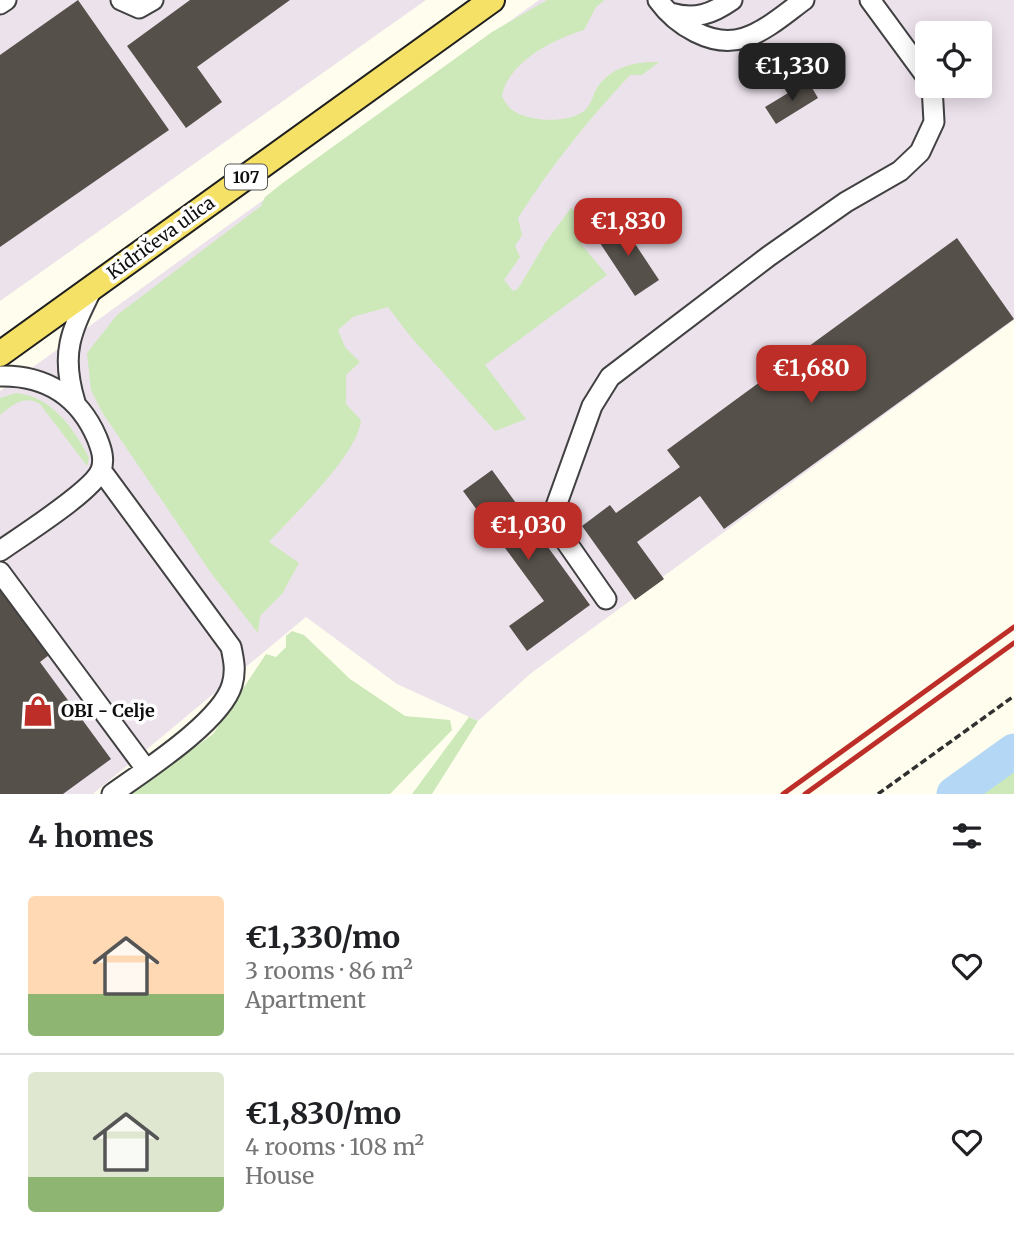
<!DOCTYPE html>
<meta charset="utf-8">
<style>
body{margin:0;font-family:Merriweather,serif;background:#f6f6f6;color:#202124;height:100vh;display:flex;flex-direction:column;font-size:26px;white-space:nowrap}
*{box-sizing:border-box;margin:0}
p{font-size:23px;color:#757577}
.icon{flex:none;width:38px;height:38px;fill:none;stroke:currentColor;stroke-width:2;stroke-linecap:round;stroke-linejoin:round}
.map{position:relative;height:794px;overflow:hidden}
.panel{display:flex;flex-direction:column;background:#fff;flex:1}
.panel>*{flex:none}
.tools{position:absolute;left:915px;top:21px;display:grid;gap:14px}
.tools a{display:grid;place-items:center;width:77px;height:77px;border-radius:7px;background:#fff;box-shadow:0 4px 18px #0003;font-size:35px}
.price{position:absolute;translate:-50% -60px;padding:0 16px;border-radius:14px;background:#bc2e27;color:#fff;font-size:23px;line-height:46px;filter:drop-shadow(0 2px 4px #0008)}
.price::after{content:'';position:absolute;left:50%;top:42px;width:21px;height:16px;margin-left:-10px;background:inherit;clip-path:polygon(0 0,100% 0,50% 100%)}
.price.active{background:#222;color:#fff}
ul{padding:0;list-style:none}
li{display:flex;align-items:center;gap:21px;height:175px;padding:0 28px}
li+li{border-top:2px solid #e0e0e0}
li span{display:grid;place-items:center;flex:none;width:196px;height:140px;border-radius:7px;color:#555}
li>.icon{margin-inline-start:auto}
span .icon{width:84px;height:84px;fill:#fffc;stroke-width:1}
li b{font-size:30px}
h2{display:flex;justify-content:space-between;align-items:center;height:84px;padding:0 28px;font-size:30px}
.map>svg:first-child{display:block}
</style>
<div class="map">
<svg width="1014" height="794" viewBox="0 0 1014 794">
<rect width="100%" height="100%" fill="#fffdee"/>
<path fill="#ece2ec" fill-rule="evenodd" d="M0,0H426L0,301Z
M539,0H1014V320L530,674L478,721L397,684L306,617L93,794H0V391ZM928,33H980V86H928Z"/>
<path fill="#cde9b9" d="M547,0H605L596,7L584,30C554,39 508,62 502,96C504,100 507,106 511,109C527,122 567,124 584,111C590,107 593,95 597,88C610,67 636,61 659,62L642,75H630C588,120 551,166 518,218L522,235L515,246L520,257L504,280L513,291L518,289L545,243L571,208L598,230L581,244L607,275L485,365L526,419L495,431L410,336L388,307L353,317L338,330L345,347L360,362L346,375V404L361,420C358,455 293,515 269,542L299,563L282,594L260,616L258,633L211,573L102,412L91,390L87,353L117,315L261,206L265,197L284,182L492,32Z
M16,393C51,396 74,428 89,458L87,466L40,404C23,395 14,404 0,415V398Z
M292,631L304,635L350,679L405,716L450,720L452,730L390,794H132L213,734L266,654L276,657L286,647V636Z
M469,717L478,721L432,794H412Z
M1014,769V794H978Z"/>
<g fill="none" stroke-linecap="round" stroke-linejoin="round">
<path stroke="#b4d7f5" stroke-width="35" d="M954,794L1014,751"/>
</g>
<path fill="#56504a" d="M78,0L169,130L0,247V55Z
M190,0H290L197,67L222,102L186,128L127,46Z
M808,81L818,98L776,124L765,107Z
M620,221L659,280L635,296L596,237Z
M957,238L1014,319L724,529L700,496L637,542L664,579L635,600L582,526L610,505L616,513L680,467L667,450Z
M492,470L590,605L527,651L509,626L544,601L463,491Z
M0,580L53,652L40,662L111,759L63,794H0Z"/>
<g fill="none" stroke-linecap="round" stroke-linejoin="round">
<defs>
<path id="minor" d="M121,0L139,8L153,0
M658,0C676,25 712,48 744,38C766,31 786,13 804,0
M870,0L928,79
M0,4L6,0
M671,13C695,20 712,14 732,0
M0,376C45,375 79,396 97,438C101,448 105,459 101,470C93,491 21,536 0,551
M75,402C60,353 71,331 93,287
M101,470L231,647C234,661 236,671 232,685C221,722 144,771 112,794
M0,572L146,769
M606,599L551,520L592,406L610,377L769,256L846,202L900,171L920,152L934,122L932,86"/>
<path id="major" d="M0,354L492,0"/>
</defs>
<use href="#minor" stroke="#414141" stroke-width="23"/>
<use href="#major" stroke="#1f1f1f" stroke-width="28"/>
<path stroke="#303030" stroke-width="3.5" stroke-dasharray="7 3.5" stroke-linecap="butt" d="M878,794L1014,696"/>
<use href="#minor" stroke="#fff" stroke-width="19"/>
<use href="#major" stroke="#f6e167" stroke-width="24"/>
<path stroke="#bc2e27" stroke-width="5" d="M783,794L1014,627
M805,794L1014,643"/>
</g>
<defs>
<symbol id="shop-bare" viewBox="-9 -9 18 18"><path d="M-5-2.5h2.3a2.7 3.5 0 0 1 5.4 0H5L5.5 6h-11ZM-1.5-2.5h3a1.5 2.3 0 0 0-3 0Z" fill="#bc2e27" stroke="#fff" stroke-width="2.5" paint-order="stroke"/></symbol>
</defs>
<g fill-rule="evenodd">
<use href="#shop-bare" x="16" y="689" width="44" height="44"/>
</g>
<g text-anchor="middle" stroke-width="7" stroke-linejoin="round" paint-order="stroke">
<rect fill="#fff" stroke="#565656" stroke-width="2" x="225" y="164.5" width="42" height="25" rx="5"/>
<g font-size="16" font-weight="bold" fill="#0e0e0e">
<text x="246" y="183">107</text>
</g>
<g font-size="18" fill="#0e0e0e" stroke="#fff">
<text transform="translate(161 238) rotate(-36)" y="6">Kidričeva ulica</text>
</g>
<g font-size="18" font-weight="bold" fill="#0e0e0e" stroke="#fff" text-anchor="start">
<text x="61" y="717">OBI - Celje</text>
</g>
</g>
</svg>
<div class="tools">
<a><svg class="icon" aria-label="locate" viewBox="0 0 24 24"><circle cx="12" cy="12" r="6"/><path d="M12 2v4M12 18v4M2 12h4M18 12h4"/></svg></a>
</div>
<b class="price active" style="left:792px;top:103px">€1,330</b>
<b class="price" style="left:628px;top:258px">€1,830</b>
<b class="price" style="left:811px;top:405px">€1,680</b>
<b class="price" style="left:528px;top:562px">€1,030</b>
</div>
<section class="panel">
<h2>4 homes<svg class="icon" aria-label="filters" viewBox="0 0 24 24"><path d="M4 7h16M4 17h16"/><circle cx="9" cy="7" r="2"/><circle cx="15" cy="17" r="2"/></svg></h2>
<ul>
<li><span style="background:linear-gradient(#ffd9b3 70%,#8fb573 0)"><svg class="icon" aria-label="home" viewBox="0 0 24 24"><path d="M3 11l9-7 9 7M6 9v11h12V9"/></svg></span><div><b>€1,330/mo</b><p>3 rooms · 86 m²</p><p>Apartment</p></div><svg class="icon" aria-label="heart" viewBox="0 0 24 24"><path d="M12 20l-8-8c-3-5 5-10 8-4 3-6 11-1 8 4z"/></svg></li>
<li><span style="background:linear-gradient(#dfe7d0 75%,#8fb573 0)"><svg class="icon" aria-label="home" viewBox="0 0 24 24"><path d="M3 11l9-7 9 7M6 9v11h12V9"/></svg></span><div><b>€1,830/mo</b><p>4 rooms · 108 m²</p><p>House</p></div><svg class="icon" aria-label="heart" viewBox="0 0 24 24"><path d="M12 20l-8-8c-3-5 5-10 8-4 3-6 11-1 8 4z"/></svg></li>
</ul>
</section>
